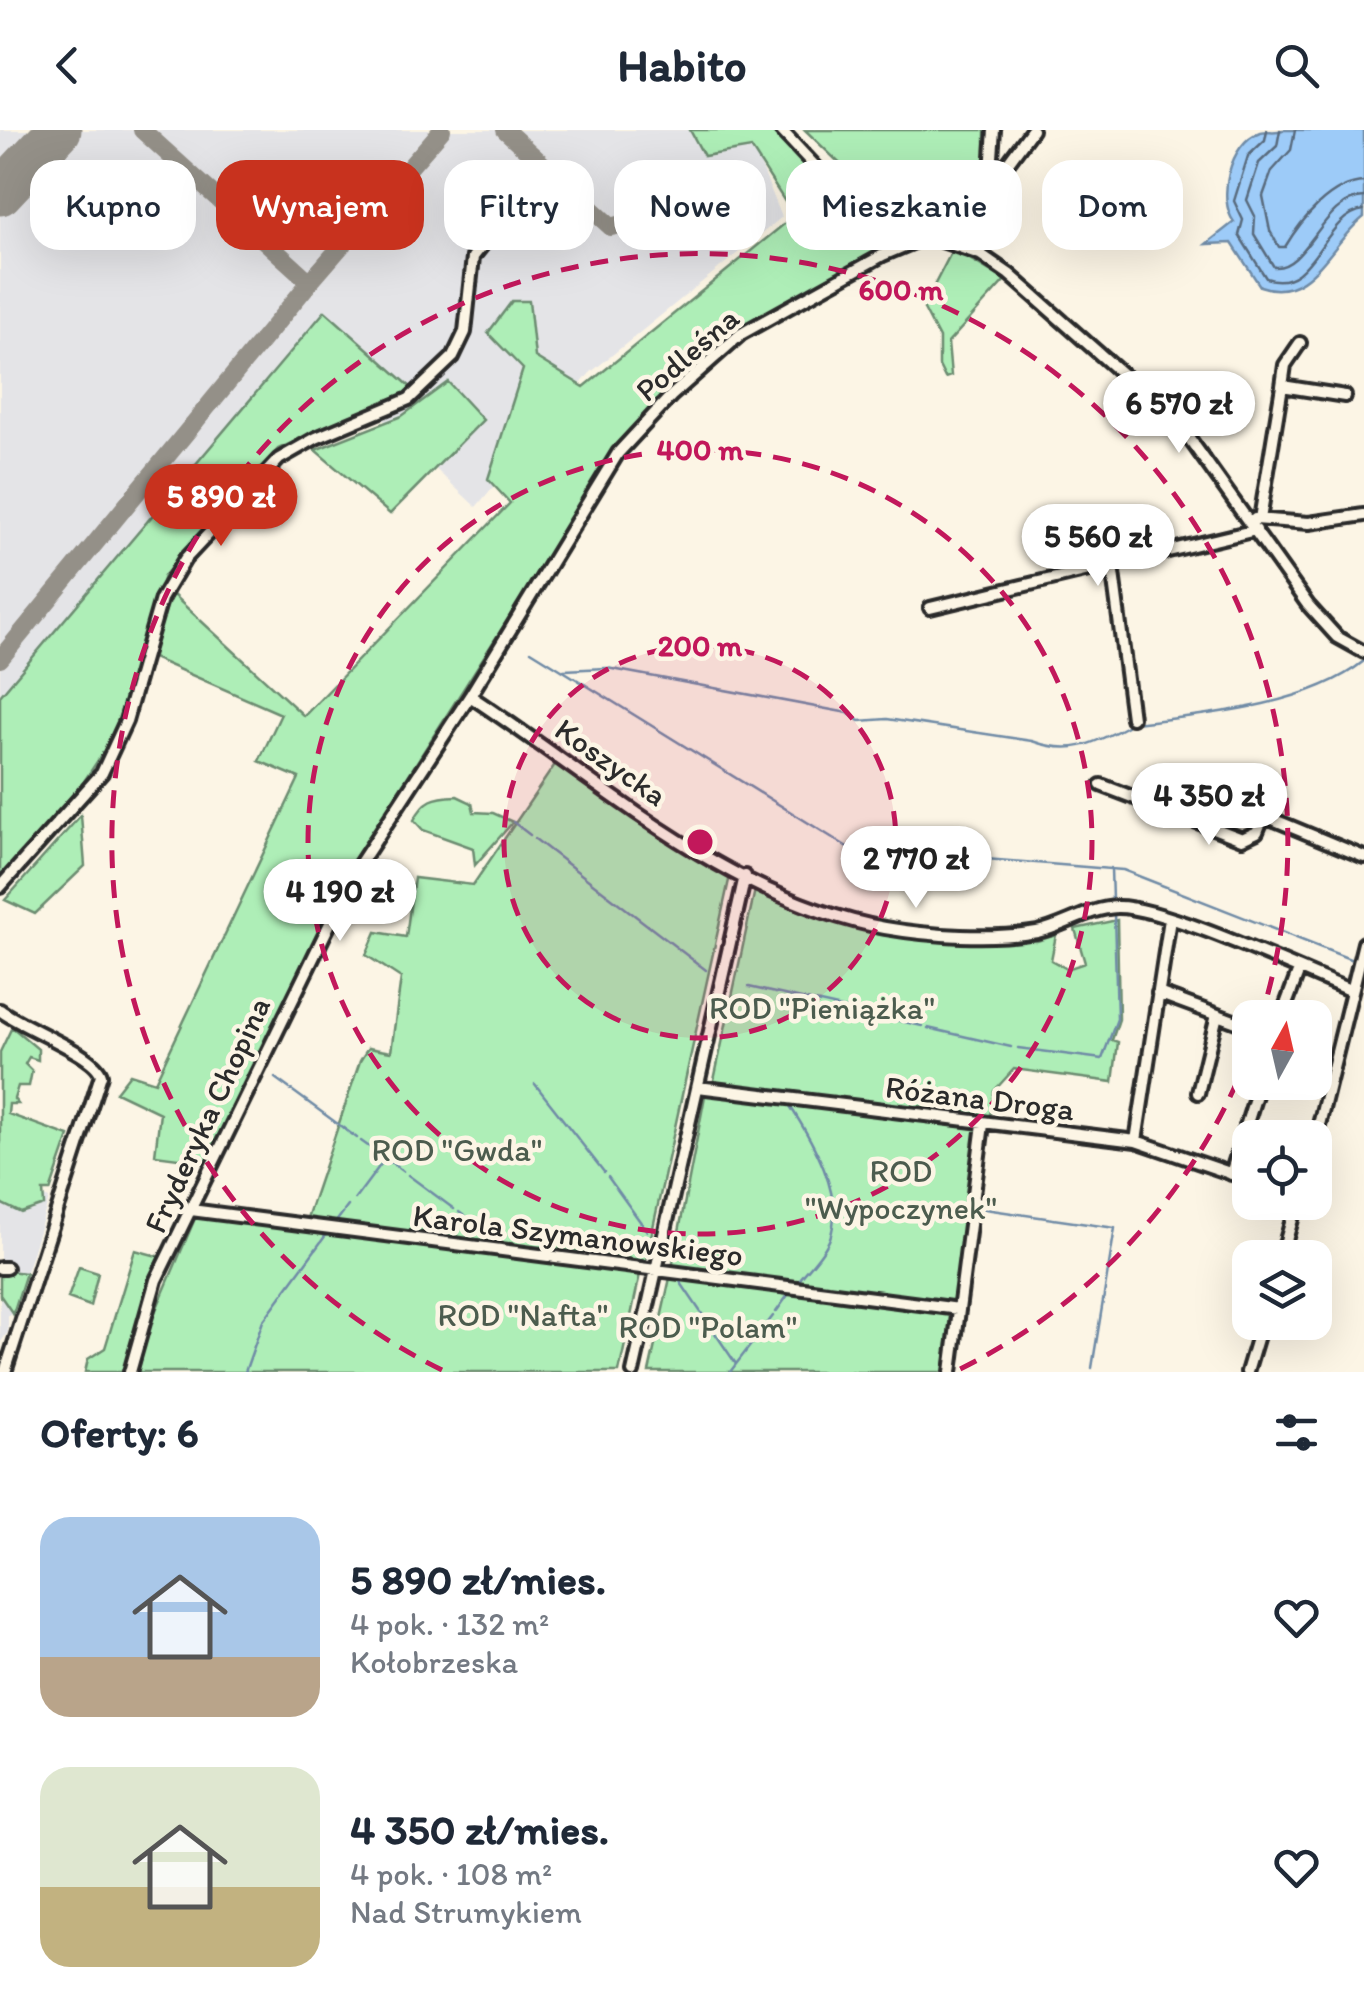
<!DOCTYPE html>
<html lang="pl">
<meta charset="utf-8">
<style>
body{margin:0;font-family:Itim,sans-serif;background:#f2f2f3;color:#1f2937;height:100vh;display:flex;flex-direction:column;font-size:38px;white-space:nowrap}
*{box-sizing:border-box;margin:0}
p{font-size:32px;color:#747a83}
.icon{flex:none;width:55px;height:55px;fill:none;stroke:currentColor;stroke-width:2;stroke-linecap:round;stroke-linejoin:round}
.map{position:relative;height:1242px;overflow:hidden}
.side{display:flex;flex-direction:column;background:#fff;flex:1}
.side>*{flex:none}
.banner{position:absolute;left:30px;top:30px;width:1305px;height:90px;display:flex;gap:20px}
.needle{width:65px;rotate:8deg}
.buttons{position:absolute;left:1232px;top:870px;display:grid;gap:20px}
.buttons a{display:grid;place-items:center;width:100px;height:100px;border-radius:20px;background:#fff;box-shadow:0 10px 40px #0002;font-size:50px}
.price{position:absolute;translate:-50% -85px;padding:0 22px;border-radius:35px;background:#fff;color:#222;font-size:32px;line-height:65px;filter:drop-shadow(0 2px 5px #0008)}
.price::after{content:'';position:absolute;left:50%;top:60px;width:30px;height:22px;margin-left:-15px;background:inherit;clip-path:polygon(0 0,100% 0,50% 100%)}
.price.on{background:#c8321e;color:#fff}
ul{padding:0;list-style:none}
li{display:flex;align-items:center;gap:30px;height:250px;padding:0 40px}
li span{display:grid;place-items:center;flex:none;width:280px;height:200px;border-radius:30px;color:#555}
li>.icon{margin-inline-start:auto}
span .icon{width:120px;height:120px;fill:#fffc;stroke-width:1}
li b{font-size:42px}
h2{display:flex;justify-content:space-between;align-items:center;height:120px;padding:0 40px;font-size:42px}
.pill{padding:0 35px;border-radius:30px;background:#fff;box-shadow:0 10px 40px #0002;font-size:35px;line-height:90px}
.pill.on{background:#c8321e;color:#fff}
header{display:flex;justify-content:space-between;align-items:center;height:130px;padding:0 40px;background:#fff;font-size:45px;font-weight:800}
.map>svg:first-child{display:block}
</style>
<header><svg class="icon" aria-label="back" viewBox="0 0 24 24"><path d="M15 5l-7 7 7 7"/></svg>Habito<svg class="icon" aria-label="search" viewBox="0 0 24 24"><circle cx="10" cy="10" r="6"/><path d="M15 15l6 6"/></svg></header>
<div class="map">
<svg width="1364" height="1242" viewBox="0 0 1364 1242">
<rect width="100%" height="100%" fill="#fcf5e5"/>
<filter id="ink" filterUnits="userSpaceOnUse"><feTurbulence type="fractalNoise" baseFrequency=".01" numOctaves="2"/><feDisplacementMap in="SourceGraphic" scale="20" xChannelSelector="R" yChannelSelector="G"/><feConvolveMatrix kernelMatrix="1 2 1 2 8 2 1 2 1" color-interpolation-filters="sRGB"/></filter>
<g filter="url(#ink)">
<path fill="#e4e4e7" d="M0,0H746L782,87L590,243L476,377L306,217L0,597Z
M0,1050L49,1069L13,1184L8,1185V1202L0,1213Z"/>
<path fill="#aeeeb7" stroke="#6c8c71" stroke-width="2.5" d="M690,0H772L850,85L910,111L732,209L616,319L387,679L302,835L208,1032L155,1025L160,983L116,962L130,944L155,952L299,648L259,631L281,584L148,526L172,464L304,586L510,373L488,349L523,239L488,203L512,171H529L535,227L584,257L794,86L751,18L704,26Z
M805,0H985V47L948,52L916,80L863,56Z
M953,119L1005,150L948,213L951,246L945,248L939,236V208L923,177Z
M325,181L413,259L278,319L164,446L112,609L67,677L0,749V566Z
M448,252L483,290L390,384L315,320L402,286Z
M558,630L731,741L645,1134L307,1088L360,931L368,918L391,922L401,848L366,825L376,802L406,807L414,748L473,755Z
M457,666L472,673L474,682L493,683L513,692L475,735L473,718L423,700L414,690C425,669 434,667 457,666Z
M81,685L85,736L35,784L5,770Z
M756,755C855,808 929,803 1037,811L1056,805L1051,830L1067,839L1085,833L1075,799L1117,790L1119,889L1112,910L1118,912L1113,952L1014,939L994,961L990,986L713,955Z
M12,897L38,919V930L29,927L25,934L32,941L29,956H18L14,969L18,974H9L8,984L69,1006L50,1061H43L44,1075L21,1083L0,1073V922Z
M710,964L978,999L954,1172L672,1138L705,966Z
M196,1086L640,1144L619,1242H138L150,1194Z
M135,1120L161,1127L141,1180L125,1242H85L88,1229L105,1218Z
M79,1137L98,1143L90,1176L68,1168Z
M0,1140L26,1143L13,1184L0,1165Z
M670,1148L950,1185L944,1242H649Z"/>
<path fill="#9dcbf8" stroke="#6f8ba6" stroke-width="2.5" d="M1283,0H1364V87C1330,113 1310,174 1260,156L1232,113L1206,114L1234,92C1217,69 1229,13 1260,2C1268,0 1275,3 1283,0Z"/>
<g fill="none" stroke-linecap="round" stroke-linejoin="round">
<path stroke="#596b7d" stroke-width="2.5" d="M1267,0L1265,10L1248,26L1234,71L1243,90L1239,105L1266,148C1314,165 1322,85 1364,80
M1280,0L1277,16L1259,33L1247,70L1255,86L1254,104L1274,137C1307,140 1322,69 1364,67
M1295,0L1291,20L1272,41L1263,66L1270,101L1279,117H1285C1301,90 1331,53 1364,52"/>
<path stroke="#6f8ba6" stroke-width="2.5" d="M531,521L849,718L1123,740L1355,831
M564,540L607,538L848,583L859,591L887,589L1032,611C1070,625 1092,615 1127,596
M1135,593C1204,585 1309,576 1364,531
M513,692L530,705
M535,709L706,840
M1111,738L1112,770
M749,857L922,896
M928,898L1011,917
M1018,918L1102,929L1117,889L1114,783
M275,948L357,1008
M535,954L604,1042
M790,976C812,1010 845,1066 830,1108C824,1124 807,1139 797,1153
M361,1011L403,1041
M408,1045L454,1079
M608,1047L647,1101
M355,1069L384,1030
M978,1078L1115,1098L1092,1238
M459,1082L480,1098
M335,1093L348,1076
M679,1150L736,1234
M776,1182L788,1165
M245,1242L263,1191L326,1105
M730,1242L773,1186"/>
<path stroke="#949088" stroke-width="18" d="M142,0L310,152
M505,0L611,97L689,77
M0,529L310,152L442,0"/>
<path stroke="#949088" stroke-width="45" d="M0,63L59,0"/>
<defs>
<path id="minor" d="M781,0L843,66L868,86L980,124L1009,144L1179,294L1308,475L1337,507L1364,522
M990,54L994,0
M921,102V90L931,85L941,108
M980,124L990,57L1032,0
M1282,256L1285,235L1300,213
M1255,389L1309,393L1364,385
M1260,389L1282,256L1345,266
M1112,435L1132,588
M930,478L1256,400
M470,566C599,651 729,770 885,798C931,806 991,810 1037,802C1063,797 1089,778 1117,777C1164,776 1302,841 1352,861
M1101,655L1242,709L1257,702L1275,657
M1265,686L1364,727
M0,757L102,643L126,591L161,469L185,429L279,329L316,308L409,269L453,227L465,202L473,127L544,38
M1158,863L1250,897
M0,880C21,897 96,924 101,945L5,1242
M1281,888L1299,840
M698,957L1136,1011L1250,1050
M1198,963L1217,885
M1136,1011L1170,789
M1315,1011L1364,813
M1231,1044L1260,952
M191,1080L959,1179
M1281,1128L1297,1072
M0,1138H6
M130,1242L156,1150L356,740L470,566L618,323L671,266L741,204L883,125L931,105
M633,1242L745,746
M951,1242L983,994
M1247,1242L1262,1192"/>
</defs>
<use href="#minor" stroke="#2b2b2b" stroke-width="18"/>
<use href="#minor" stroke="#fcf5e5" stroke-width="10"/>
</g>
</g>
<circle cx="700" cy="712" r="196" fill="#c2185b" fill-opacity=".12"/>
<g fill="none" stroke="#c2185b" stroke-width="5" stroke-dasharray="18 12">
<circle cx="700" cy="712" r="196"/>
<circle cx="700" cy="712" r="392"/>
<path d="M1249 923A588 588 0 0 1 958 1240M442 1240A588 588 0 1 1 1262 884"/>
</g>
<g text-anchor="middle" stroke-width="9" stroke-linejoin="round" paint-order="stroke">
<g font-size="32" fill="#2b2b2b" stroke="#fcf5e5">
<text transform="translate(687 224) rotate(-41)" y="11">Podleśna</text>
<text transform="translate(611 632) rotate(35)" y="11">Koszycka</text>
<text transform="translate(980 968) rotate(7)" y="11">Różana Droga</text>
<text transform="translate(207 985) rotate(-65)" y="11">Fryderyka Chopina</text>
<text transform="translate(578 1105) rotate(7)" y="11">Karola Szymanowskiego</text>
</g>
<g font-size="32" fill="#4c5c4e" stroke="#fcf5e5">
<text x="822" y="889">ROD "Pieniążka"</text>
<text x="457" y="1031">ROD "Gwda"</text>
<text x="901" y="1052">ROD<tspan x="901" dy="37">"Wypoczynek"</tspan></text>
<text x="523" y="1196">ROD "Nafta"</text>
<text x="708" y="1208">ROD "Polam"</text>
</g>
</g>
<circle cx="700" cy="712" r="15" fill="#c2185b" stroke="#fcf5e5" stroke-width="5"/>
<g font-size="30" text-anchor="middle" font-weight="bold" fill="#c2185b" stroke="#fcf5e5" stroke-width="9" stroke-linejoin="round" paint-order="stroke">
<text x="901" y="170">600 m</text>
<text x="700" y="330">400 m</text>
<text x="700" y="526">200 m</text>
</g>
</svg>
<div class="buttons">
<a><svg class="needle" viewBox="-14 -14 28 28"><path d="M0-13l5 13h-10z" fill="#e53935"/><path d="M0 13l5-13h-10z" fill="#747a83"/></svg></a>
<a><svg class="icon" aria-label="locate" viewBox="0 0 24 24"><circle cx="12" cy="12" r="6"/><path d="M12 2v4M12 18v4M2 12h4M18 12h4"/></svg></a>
<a><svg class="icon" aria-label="layers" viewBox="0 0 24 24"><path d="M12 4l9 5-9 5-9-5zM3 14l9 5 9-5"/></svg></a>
</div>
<b class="price" style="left:1179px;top:326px">6 570 zł</b>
<b class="price on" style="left:221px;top:419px">5 890 zł</b>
<b class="price" style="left:1098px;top:459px">5 560 zł</b>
<b class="price" style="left:1209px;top:718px">4 350 zł</b>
<b class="price" style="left:916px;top:781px">2 770 zł</b>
<b class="price" style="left:340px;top:814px">4 190 zł</b>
<div class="banner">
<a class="pill">Kupno</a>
<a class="pill on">Wynajem</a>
<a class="pill">Filtry</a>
<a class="pill">Nowe</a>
<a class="pill">Mieszkanie</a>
<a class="pill">Dom</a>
</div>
</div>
<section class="side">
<h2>Oferty: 6<svg class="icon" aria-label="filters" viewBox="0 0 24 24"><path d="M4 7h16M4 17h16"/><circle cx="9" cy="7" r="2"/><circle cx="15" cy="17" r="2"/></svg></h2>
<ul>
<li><span style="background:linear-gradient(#a9c7e8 70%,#b9a48a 0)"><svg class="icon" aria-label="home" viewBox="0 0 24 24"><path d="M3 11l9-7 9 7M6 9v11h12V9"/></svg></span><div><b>5 890 zł/mies.</b><p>4 pok. · 132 m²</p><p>Kołobrzeska</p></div><svg class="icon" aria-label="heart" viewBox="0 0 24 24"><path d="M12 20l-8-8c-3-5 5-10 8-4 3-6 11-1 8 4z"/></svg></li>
<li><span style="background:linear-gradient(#dfe7d0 60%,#c2b280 0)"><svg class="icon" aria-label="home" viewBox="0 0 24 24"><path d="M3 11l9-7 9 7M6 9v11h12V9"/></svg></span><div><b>4 350 zł/mies.</b><p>4 pok. · 108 m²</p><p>Nad Strumykiem</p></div><svg class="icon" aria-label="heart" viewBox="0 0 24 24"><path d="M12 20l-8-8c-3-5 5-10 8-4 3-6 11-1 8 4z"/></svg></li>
</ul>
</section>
